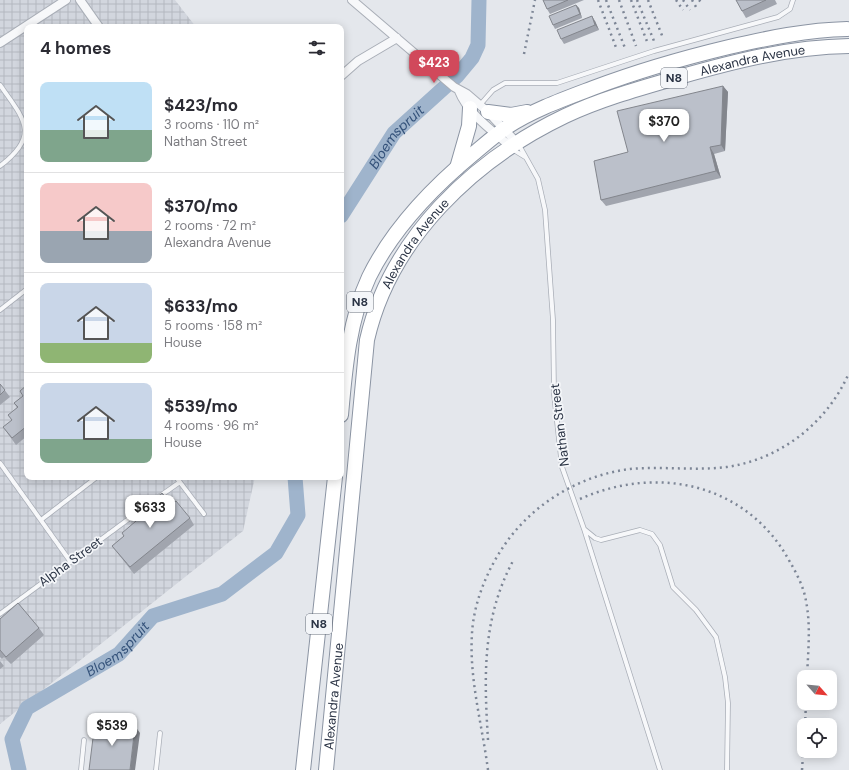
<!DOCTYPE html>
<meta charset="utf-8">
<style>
body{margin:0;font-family:"DM Sans",sans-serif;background:#f2f2f3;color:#2b2b33;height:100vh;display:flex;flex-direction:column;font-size:15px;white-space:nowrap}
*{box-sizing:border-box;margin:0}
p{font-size:13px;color:#7c7c81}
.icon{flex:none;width:22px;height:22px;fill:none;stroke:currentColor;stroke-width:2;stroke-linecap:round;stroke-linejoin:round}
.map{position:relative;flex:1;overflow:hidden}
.sheet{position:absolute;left:24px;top:24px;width:320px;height:456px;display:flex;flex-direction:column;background:#fff;border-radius:8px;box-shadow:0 2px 10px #0003}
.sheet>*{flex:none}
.needle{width:26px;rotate:117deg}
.fabs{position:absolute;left:797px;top:670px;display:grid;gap:8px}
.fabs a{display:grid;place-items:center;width:40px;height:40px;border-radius:8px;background:#fff;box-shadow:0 2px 10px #0003;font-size:20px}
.price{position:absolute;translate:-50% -34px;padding:0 9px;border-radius:8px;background:#fff;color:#222;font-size:13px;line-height:26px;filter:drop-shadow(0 1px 2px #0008)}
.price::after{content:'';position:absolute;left:50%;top:24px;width:12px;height:9px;margin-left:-6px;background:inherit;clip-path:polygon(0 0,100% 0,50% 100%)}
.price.on{background:#d1495b;color:#fff}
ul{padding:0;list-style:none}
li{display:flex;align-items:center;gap:12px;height:100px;padding:0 16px}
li+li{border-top:1px solid #e1e1e2}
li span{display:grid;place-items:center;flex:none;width:112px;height:80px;border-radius:8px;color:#555}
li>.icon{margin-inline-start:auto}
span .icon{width:48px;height:48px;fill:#fffc;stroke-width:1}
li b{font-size:17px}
h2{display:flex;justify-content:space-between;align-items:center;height:48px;padding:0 16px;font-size:17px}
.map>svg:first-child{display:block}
</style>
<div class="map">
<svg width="849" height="770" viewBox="0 0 849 770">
<defs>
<pattern id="industrial-grid" width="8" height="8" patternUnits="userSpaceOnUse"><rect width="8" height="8" fill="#d2d6de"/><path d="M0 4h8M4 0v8" fill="none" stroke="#b4b8c0"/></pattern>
</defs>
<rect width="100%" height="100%" fill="#e4e7ec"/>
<path fill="url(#industrial-grid)" d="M0,0H175L196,27H27V477H255L243,531L0,724Z"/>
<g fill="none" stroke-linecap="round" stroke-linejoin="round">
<g stroke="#9fb4cc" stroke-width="15">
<path id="s1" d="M341,216L394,133L457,76L472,58L478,45L479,0"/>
<path id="s2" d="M19,770L12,739L27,708L119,654L153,616L222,594L276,553L298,515L295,477"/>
</g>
<defs>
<path id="lane" d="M0,85C24,119 41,135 0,166
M479,106L493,90L505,83H557L654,51L778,17L790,9L793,0
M519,145L538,179L545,210L553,320L554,394L562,467L584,529L595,538L601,540L640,530L652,534L660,545L673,587L696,610L716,637L725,677L728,703L727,770
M512,149L525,157
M0,310L27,289
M0,463L70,561
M176,477L204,514
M160,496L180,482
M41,520L97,477
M584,529L660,770
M0,614L153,501
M81,770L84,740
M156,770L160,733"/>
<path id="street" d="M80,0L99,27
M352,0L454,87L467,94L488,112L517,143
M0,43L66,0
M341,76L358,61L397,38
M459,91C468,114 493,131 511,147"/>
<g id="highway">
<path d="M488,112L511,115L527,112"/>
<path d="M457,168L469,126L470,108"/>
<path d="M341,415C345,369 349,320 369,277C393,228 432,188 473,154C484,145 495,135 507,127C533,110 564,99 593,88C638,71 683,58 729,47C768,38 807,30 847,29"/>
<path d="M303,770L335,477"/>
<path id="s3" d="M326,770L367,340C390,239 473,160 565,116C601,99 641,88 679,77C735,61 790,47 849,46"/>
</g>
</defs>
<use href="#lane" stroke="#a9aeb7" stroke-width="5.5"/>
<use href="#street" stroke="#a9aeb7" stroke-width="10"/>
<use href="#highway" stroke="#8b94a3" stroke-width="16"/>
<use href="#lane" stroke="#f7f8fa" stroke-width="4"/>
<use href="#street" stroke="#f7f8fa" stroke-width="8"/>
<use href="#highway" stroke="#fff" stroke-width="14"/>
<path stroke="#7d8696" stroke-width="2.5" stroke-dasharray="2 4" stroke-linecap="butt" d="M598,0L617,50
M606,0L625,48
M619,0L636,46
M631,0L648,44
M637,0L654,41
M648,0L663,38
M676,0L683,10
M683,0L690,10
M692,0L696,7
M699,0L702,3
M524,54L535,0
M580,499C658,464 748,484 790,562C797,574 804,588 806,601C811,626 808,652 807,677
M805,725L806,703
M488,740C484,675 482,618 514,559
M488,770C482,724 469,679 472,633C474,600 489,566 508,540C537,501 582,475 630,469C662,466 695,471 727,467C781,459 827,423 849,373
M802,770L804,739"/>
</g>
<path fill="#a1a5ae" d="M543,0H584L550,14L547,9Z
M736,0H775L777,4L746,18L742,11Z
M576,5L579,8L582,18L555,29L553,25Z
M595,21L599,30L564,44L561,39Z
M723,86L728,92L725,151L714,154L721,178L606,206L601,200L628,152Z
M0,384L10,397L0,405Z
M27,385V436L16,445L3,427L12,420L8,415L17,408L14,403L23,396L20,391Z
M171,504L190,518L194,525L134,574L112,546L124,536L143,516L140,511Z
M0,619L39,628L44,635L11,664L4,657L2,659L0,657Z
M0,661L4,666L0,669Z"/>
<path fill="#83868d" d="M576,5L579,8L582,18L580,14Z
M592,16L595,21L599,30L595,25Z
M723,86L728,92L725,151L721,145Z
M710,147L714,154L721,178L716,171Z
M135,726L140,733L135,770H130Z"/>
<path fill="#bbc0ca" stroke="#83868d" d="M543,0H568L547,9Z
M736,0H766L742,11Z
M576,5L580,14L553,25L549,16Z
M592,16L595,25L561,39L557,30Z
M723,86L721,145L710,147L716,171L601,200L594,161L628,152L617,111Z
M0,384L5,390L0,395Z
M27,385V426L12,438L3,427L12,420L8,415L18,407L14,403L23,396L20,391Z
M162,493L171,504L176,501L190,518L130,567L112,546L124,536L122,533L143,515L140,511Z
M18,603L39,628L6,657L0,650V619Z
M95,722L135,726L130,770H89Z"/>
<g text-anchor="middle" stroke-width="3.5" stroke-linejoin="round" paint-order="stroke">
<g fill="#f4f6f9" stroke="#676e7b" stroke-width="1">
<rect x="661" y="68" width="26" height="20" rx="3"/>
<rect x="347" y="292" width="26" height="20" rx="3"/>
<rect x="306" y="614" width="26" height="20" rx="3"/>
</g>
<g font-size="12" font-weight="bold" fill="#2b3445">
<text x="674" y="82">N8</text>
<text x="360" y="306">N8</text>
<text x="319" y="628">N8</text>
</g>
<g font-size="13" fill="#2b3445" stroke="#f4f6f9">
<text dy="5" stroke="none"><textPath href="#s3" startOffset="937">Alexandra Avenue</textPath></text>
<text dy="5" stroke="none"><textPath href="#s3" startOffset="541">Alexandra Avenue</textPath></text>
<text transform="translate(559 425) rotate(-97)" y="5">Nathan Street</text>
<text transform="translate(70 561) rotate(-36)" y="5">Alpha Street</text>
<text dy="5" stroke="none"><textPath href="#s3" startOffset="74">Alexandra Avenue</textPath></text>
</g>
<g font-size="14" font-style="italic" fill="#34527a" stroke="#f4f6f9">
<text dy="5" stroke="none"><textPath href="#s1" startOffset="97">Bloemspruit</textPath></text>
<text dy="5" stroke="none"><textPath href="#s2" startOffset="175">Bloemspruit</textPath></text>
</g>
</g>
</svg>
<div class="fabs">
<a><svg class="needle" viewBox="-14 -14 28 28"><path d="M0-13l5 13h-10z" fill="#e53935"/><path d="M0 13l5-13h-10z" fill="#7c7c81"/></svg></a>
<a><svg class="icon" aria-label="locate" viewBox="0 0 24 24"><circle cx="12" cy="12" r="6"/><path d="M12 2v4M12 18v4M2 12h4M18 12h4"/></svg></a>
</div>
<b class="price on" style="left:434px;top:84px">$423</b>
<b class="price" style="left:664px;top:143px">$370</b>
<b class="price" style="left:150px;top:529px">$633</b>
<b class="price" style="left:112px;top:747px">$539</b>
<section class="sheet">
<h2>4 homes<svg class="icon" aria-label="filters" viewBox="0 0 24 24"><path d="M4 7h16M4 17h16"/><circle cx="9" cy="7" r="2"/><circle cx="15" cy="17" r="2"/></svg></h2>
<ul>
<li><span style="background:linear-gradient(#bfe0f5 60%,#7fa58c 0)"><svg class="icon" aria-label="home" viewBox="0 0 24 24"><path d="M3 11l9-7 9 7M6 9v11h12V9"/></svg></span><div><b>$423/mo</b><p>3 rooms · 110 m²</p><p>Nathan Street</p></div></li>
<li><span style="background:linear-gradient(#f6c9c9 60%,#9aa5b1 0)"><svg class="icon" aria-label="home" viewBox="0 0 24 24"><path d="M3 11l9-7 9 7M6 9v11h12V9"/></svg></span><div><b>$370/mo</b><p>2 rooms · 72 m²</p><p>Alexandra Avenue</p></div></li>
<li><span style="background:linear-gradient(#c9d6e8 75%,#8fb573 0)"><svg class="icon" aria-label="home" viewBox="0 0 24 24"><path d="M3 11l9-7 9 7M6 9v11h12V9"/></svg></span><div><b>$633/mo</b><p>5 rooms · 158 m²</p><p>House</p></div></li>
<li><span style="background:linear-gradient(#c9d6e8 70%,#7fa58c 0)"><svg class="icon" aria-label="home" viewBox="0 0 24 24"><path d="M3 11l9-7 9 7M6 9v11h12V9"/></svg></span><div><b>$539/mo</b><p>4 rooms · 96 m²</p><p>House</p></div></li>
</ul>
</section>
</div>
